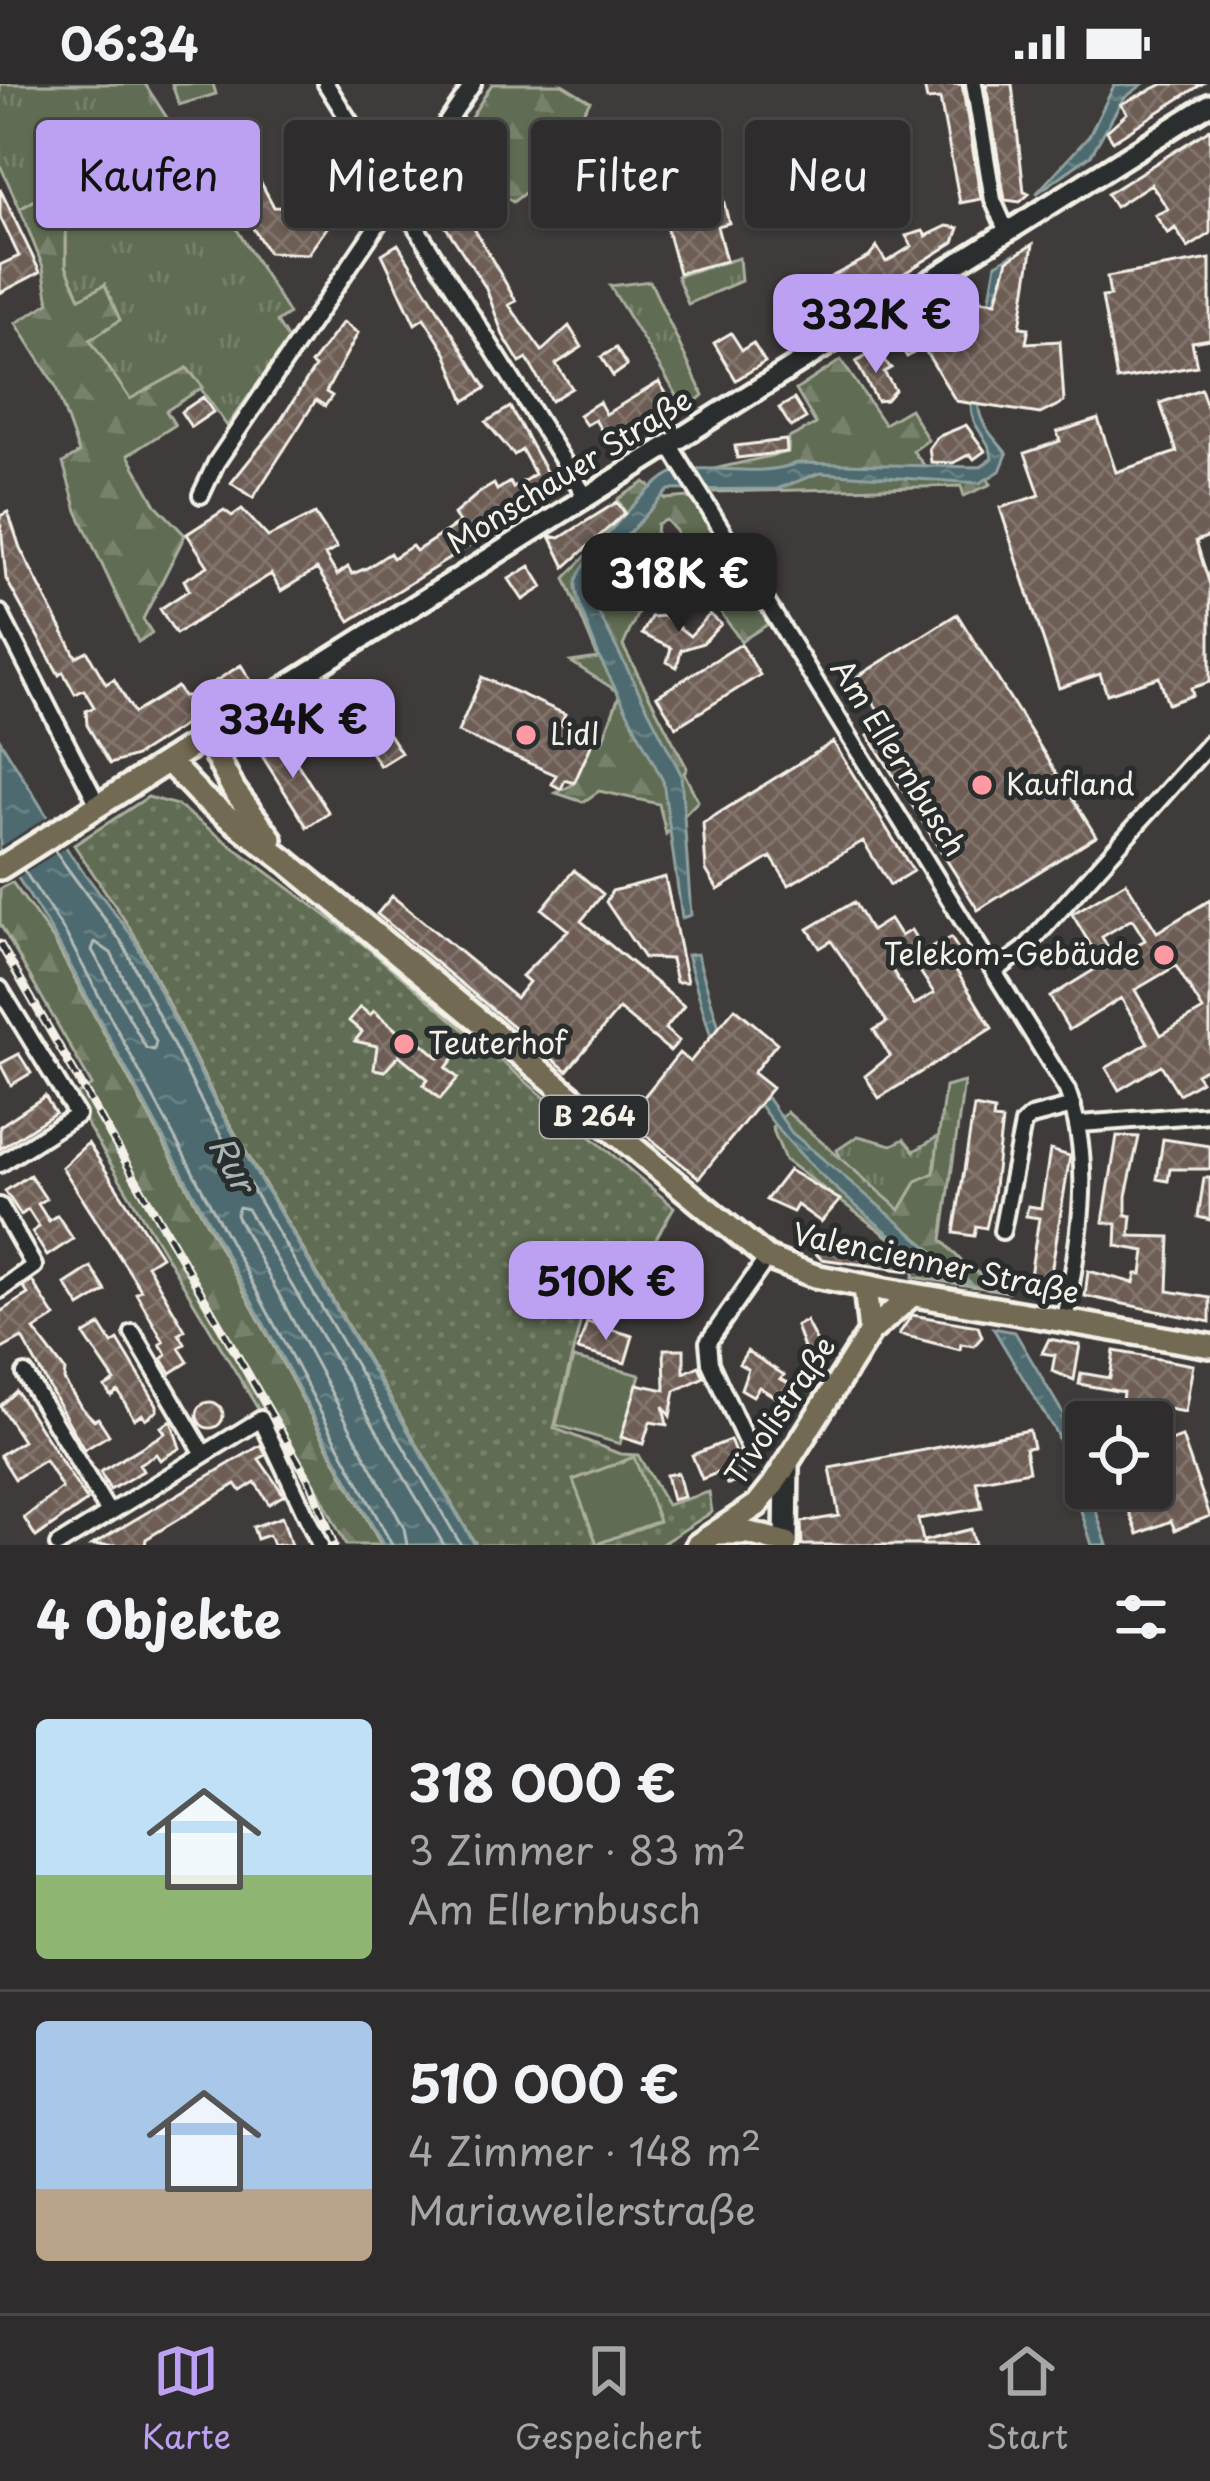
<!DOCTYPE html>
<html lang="de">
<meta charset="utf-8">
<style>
body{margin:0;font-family:"Playpen Sans",sans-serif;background:#363434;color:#f1f3f6;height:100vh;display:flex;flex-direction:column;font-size:45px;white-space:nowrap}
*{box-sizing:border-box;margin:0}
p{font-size:39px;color:#a7a7a9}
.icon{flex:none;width:66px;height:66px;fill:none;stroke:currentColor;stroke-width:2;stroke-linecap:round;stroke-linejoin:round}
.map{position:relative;height:1461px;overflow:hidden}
.sheet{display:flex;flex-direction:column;background:#2e2c2c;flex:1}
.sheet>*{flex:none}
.banner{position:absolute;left:36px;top:36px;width:1140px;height:108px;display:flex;gap:24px}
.fabs{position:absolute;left:1065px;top:1317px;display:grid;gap:24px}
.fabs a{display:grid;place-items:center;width:108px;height:108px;border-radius:12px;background:#2e2c2c;box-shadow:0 3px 9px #0004,0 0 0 3px #494848;font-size:60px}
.price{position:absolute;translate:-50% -102px;padding:0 27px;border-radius:24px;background:#bca0f2;color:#111;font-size:39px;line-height:78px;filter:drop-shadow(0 3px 6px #0008)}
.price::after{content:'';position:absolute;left:50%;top:72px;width:36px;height:27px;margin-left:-18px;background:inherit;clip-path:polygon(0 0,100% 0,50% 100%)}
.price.active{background:#222;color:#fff}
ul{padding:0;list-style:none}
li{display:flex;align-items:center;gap:36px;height:300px;padding:0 36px}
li+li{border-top:3px solid #494848}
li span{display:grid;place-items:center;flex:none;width:336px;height:240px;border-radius:12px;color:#555}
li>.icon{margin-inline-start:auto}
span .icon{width:144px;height:144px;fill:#fffc;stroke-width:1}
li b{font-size:51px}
h2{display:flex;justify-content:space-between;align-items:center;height:144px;padding:0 36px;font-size:51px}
.pill{padding:0 42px;border-radius:12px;background:#2e2c2c;box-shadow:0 3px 9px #0004,0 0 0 3px #494848;font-size:42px;line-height:108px}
.pill.active{background:#bca0f2;color:#111}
.status{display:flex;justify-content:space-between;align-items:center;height:84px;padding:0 60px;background:#2e2c2c;direction:ltr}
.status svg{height:33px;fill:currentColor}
.dock{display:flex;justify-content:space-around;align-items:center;height:168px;border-top:3px solid #494848;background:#2e2c2c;font-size:33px;color:#a7a7a9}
.dock a{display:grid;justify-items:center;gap:6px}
.dock .active{color:#bca0f2}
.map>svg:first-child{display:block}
</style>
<div class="status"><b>06:34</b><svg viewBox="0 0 49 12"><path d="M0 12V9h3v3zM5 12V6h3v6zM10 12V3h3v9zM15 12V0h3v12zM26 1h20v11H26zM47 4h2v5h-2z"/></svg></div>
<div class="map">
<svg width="1210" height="1461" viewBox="0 0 1210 1461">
<defs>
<pattern id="grass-tufts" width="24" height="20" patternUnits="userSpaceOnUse" patternTransform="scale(3)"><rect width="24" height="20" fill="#606c53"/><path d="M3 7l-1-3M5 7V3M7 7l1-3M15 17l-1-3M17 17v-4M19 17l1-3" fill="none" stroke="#77816c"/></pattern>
<pattern id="forest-firs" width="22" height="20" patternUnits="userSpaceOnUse" patternTransform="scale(3)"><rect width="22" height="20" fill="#606c53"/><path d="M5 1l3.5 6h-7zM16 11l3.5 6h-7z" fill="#77816c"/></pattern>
<pattern id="park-dots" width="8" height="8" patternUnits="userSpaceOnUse" patternTransform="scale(3)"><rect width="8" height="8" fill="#606c53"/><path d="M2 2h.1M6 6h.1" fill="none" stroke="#77816c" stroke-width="1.8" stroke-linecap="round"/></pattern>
<pattern id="water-ripples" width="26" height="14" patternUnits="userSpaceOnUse" patternTransform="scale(3)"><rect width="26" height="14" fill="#4d6b6f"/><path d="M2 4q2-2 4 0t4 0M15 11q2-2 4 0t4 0" fill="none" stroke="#678184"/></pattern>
<pattern id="building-cross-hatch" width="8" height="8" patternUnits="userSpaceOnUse" patternTransform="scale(3)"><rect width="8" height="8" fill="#6d5d55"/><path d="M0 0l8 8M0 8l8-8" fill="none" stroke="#82756d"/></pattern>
</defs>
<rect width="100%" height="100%" fill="#3e3b3a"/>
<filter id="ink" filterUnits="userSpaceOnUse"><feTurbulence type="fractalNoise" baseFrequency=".00833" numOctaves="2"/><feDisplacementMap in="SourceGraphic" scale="24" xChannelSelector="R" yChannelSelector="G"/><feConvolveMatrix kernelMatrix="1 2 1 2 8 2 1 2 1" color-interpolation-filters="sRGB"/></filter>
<g filter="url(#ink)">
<path fill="url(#grass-tufts)" stroke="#aaae9e" stroke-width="3" d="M0,0H145L169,37L20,125L0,81Z
M188,66L289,230L277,238L289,257L227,342L187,285L130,316L89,256L104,201L80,215L66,182V135Z
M739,174L741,197L688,220L677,192Z
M650,197L703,311L686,326L610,202Z
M858,1052L892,1061L904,1055L914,1067L939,1052L934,1089L917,1097L900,1126L844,1081L837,1066Z"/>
<path fill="url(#forest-firs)" stroke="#aaae9e" stroke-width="3" d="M492,0H562L590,17L540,97L513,118L445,75Z
M169,37L188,66L66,135V182L80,214L105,201L120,236L90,256L130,315L187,284L203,303L166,327L175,341L128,371L156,421L185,451L143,535L152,549L138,558L77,427L63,379L79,369L55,301L16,239L49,219L43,183L20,125Z
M841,276L884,340L910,325L928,356L913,367L927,385L980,383L991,400L964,412L961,402L714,408L701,388L788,368L789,354L816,340L796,306Z
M645,398L666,415L688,413L700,424L770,539L741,557L680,471L676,447L666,436L657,440L651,500L623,562L687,684L684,689L698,717L666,750L659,720L599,707L583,718L556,709L574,700L594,655L602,658L620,609L571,578L598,574L565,494L626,430L618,415Z
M12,798L53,855L381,1461H346L315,1400L287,1373L71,1014L92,1001L0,840V805Z
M964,998L942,1156L964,1180L1009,1208L913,1193L916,1173L785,1076L772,1043L787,1028L900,1126L917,1097L934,1089L945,1003Z"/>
<path fill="url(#park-dots)" stroke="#aaae9e" stroke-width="3" d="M148,713L177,721L356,854L674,1123L619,1219L582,1232L554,1344L620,1370L638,1371L667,1421L709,1408L712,1428L660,1461H476L214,1013L134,850L74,761Z"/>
<path fill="#606c53" stroke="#aaae9e" stroke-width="3" d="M172,0H213L216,10L179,21Z
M573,1274L640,1291L620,1360L556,1341Z
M634,1373L659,1437L597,1460L573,1396Z"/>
<path fill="url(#water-ripples)" stroke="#90a19f" stroke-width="3" d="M1143,0L1123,15L1091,71L1036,110L1089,52L1114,2Z
M1012,171C996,198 972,300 980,330C984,345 998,358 1007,370L1000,387L980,399L820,389L777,405L669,406L595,486L590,512L681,690L691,831L682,834L663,697L600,575C596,563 574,514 576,499C580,476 653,394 675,388C713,378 756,395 797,379L981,383L992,374C990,353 970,344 971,321L996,180Z
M0,656L72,773L133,853L213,1015L475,1461H383L56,855L0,765Z
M697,870L719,943L711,953L687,871Z
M766,1012L792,1049L971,1199L944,1195C880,1141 808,1090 759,1020Z
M993,1244L1015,1248L1065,1333L1107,1461H1092L1056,1349Z"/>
<path fill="#3e3b3a" d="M53,729L71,760L10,798L0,763Z"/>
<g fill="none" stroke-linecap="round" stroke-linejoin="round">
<path stroke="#b1bbb8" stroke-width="3" d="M54,766L123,860L203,1021L461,1461
M23,785L66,850L392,1461
M95,858L111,869L156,958L154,966L146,964L92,866Z
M407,1461L404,1444L236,1131L239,1123L247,1125L444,1461"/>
</g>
<path fill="url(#building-cross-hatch)" stroke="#f4f1e8" stroke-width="3" fill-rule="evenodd" d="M962,0L981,115L960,119L940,15L927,16L924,1Z
M986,0H1012L1024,108L1029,110L1020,118L1005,116Z
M1163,0H1202L1113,57L1107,47L1127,29L1121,20Z
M1210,45V150L1188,164L1175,144L1168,150L1155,131L1168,125L1151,100L1115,123L1107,110Z
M242,63L274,123L304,124L336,72L364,92L308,170L268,168L213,81Z
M697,69L709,114L722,111L729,139L717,142L726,177L679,189L666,142L658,144L642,83Z
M447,83L468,97L459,110L439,96Z
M0,105L40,188L0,209V181L19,172L0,133Z
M457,115L516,217L509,221L542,267L569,242L582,263L556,280L572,304L551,317L527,275L520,279L503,251L486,204L436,128Z
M947,142L959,144L954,158L795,258L784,246L778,235L792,227L785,216L796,210L804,224L824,211L823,197L869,173L877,163L886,178L912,162L906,152L923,147L926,152Z
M398,160L486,304L465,317L446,269L424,234L415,240L382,170Z
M1033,160L1020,243L1029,244L1026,259L1060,257L1064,318L1040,330L956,317L923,263L907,273L891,247L970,197L981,216L996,218L1008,176Z
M1210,175V255L1192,258L1197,282L1117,296L1102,213L1110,212L1107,193Z
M343,238L358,249L326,308L332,312L325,322L316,316L253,414L231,399L277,342L315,283L311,280Z
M731,249L742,266L753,259L765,278L736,296L714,259Z
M616,264L627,282L613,292L601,273Z
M874,267L891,284L884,288L895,306L886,316L877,317L856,278Z
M659,298L677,327L614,366L595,336L586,341L579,331L599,318L606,330Z
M1201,305L1210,332V452L1196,457L1210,501V598L1191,604L1193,611L1168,620L1159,593L1107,610L1100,590L1059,604L1000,424L1040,411L1025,369L1060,357L1057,348L1098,335L1116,388L1177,368L1160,319Z
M203,313L213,328L191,343L181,328Z
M794,315L806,334L791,343L779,324Z
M510,323L557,407L350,537L317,485L281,507L271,490L176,550L160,525L189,506L184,496L208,482L187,450L224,426L232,432L242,425L268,453L315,430L337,464L325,471L337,491L348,483L352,490L367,484L390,469L393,474L412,462L416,467L459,439L454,430L479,409L494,400L497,406L510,398L513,404L535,390L522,366L514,371L486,338Z
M966,341L985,367L974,375L970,370L953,379L931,378L929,364L937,353Z
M786,356L787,368L737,374L735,362Z
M617,418L625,429L565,483L550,452L560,454Z
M8,428L20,464L76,573L87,567L106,600L114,595L134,629L177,603L183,612H192L241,581L252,598L136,672L110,680L87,641L86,627L94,623L84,606L75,610L63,588L59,591L6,495L0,432Z
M530,482L543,503L523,516L509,495Z
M710,530L721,540L703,559L681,566L677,583L667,578L671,564L642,550L651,533L664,532L690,552Z
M957,530L1096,752L978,826L868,651L886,639L857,593Z
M741,560L760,591L676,643L657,612Z
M482,593L565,630L560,640L594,655L574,699L565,696L561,705L552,700L556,691L458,648Z
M362,608L401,669L380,682L341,621Z
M279,651L329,729L307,743L257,664Z
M833,658L913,787L890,801L863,757L789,801L771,773L718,806L706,786L703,739Z
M574,786L603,810L581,837L684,922L665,945L679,957L670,967L619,925L567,987L377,830L392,812L516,914L529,898L522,892L568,846L542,825Z
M665,793L687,898H676L671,875L644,874L606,818L612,807Z
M1126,798L1157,848L1210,816V982L1196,990L1201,997L1179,1010L1161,981L1119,1006L1112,994L1106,984L1148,959L1121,914L1069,946L1050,913L1097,884L1090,873L1096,870L1072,830ZM1132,835L1145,856L1114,874L1102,853ZM1176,882L1203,926L1161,951L1135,906Z
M854,818L871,847L890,835L901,852L911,846L924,867L951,854L965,876L954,883L992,944L879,1014L865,992L890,972L874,946L887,938L831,857L820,864L808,845ZM905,864L934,909L914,921L886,876Z
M360,923L370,931L374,927L409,957L414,952L439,974L450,960L459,967L446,984L458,994L440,1015L423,1001L428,995L399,971L385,987L374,985L377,962L355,957L362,948L349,937Z
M735,924L777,959L753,989L772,1004L699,1094L626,1035L679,969L690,978Z
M19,970L31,989L11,1001L0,980Z
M45,1012L55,1029L0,1065V1042Z
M974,1023L994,1027L993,1036L1002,1037L992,1119L986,1144L976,1142L974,1152L954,1149Z
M1117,1052L1139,1053L1126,1112V1131L1132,1132L1130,1152L1170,1153L1168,1207L1210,1214V1238L1085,1212L1088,1187L1134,1199L1136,1190H1142L1145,1167L1116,1162L1117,1140L1103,1138Z
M1163,1055L1210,1062V1085H1170L1168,1097L1157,1095Z
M88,1059L161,1172L147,1181L185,1246L179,1250L185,1260L179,1264L188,1278L171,1289L162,1275L167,1271L160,1260L164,1258L136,1209L141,1206L62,1083Z
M1050,1066L1070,1072L1050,1195L1030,1192L1039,1134L1026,1132L1028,1122L1041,1124Z
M789,1086L840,1116L821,1138L797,1121L793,1128L766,1116Z
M30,1091L46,1115L38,1120L49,1137L57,1131L73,1155L47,1172L32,1148L39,1143L28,1126L21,1131L5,1107Z
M1204,1094H1210V1136L1198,1133Z
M812,1152L912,1172L909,1187L821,1175L810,1163Z
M91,1183L106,1207L80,1223L65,1200Z
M32,1197L55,1233L34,1246L65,1287L64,1296L81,1323L94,1336L98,1334L109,1351L84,1366L22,1254L0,1266V1228L28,1210L23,1203Z
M636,1201L652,1208L642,1229L626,1222Z
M912,1231L978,1242L982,1253L974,1262L961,1260L960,1266L899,1250Z
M806,1237L825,1274L810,1281L796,1242Z
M587,1238L633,1252L625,1279L578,1266Z
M100,1241L112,1260L118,1256L157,1321V1327L145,1335L142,1330L134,1335L118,1307L111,1312L105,1303L115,1297L84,1251Z
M1049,1255L1080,1261L1074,1296L1052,1287L1055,1271L1042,1269Z
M664,1265H684V1289L699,1282L704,1293L675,1307L670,1332L663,1322L667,1341L650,1338L643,1360L621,1353L637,1300L665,1306Z
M747,1267L784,1291L781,1295L792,1301L786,1310L778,1315L759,1303L753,1312L741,1305L748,1285L739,1280Z
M1114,1267L1193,1281L1185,1328L1122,1317L1123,1308L1079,1300L1081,1289L1110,1294Z
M16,1307L87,1417L36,1453L24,1434L62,1404L45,1376L15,1395L0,1371L23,1357L0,1322Z
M197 1331a13 13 0 1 1 26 0a13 13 0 1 1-26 0Z
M1120,1324L1126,1338H1087V1337Z
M171,1337L180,1364L160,1376L156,1370L139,1380L143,1387L110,1406L100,1388L165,1349L161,1343Z
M1029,1346L1033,1363L1025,1364L1029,1387L976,1397L982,1424L918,1435L924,1461H802L801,1438L839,1432L830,1384Z
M1182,1353L1210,1432L1175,1446L1171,1437L1138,1450L1120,1404H1152V1364Z
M730,1356L746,1397L727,1400L722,1387L702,1395L692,1371Z
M261,1361L266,1371L259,1375L284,1411L269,1420L255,1398L241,1407L236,1400L146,1455L145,1461H92Z
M678,1389L684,1413L672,1416L666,1391Z
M282,1433L291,1461H273L269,1451L257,1455L253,1443Z
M971,1445L975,1461H924V1457Z"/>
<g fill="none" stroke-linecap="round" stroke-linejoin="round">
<defs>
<path id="minor" d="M326,0L586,413
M974,0L993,116L1007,148
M669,360L1067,1006C1096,1084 1077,1158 1065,1238
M201,411L216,379L473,0
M0,529L98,721
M998,885L1025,865L1210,659
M0,905L77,1031L0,1080
M1080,1040L1210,1030
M0,1122L34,1182L0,1206
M1002,1147L1023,1040L1031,1033L1073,1022
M133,1249L204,1370
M25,1290L109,1429
M752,1371L710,1279L708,1258L767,1174
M58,1461L261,1335L320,1461"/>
<path id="tertiary" d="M206,653L1210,20"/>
<path id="secondary" d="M786,1459L787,1380"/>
<path id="primary" d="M168,677L203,714L287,778L767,1174L815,1192L886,1206L1210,1262
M0,784L206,653L234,706L271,755
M870,1248L912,1211
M716,1449H749L786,1459
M697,1461L757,1421L773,1401L870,1248L865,1202"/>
</defs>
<use href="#minor" stroke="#f4f1e8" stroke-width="22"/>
<use href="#tertiary" stroke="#f4f1e8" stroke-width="27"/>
<use href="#secondary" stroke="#f4f1e8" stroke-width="30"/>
<use href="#primary" stroke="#f4f1e8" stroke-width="30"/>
<use href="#minor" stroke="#2a2d2e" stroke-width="14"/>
<use href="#tertiary" stroke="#2a2d2e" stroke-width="18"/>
<use href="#secondary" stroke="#2a2d2e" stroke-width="21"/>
<use href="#primary" stroke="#736b52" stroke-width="21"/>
<defs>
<path id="rail" d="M0,860L312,1401L334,1461"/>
</defs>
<use href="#rail" stroke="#f4f1e8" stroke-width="9"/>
<use href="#rail" stroke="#2a2d2e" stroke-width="4.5" stroke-dasharray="14" stroke-linecap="butt"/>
</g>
</g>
<g fill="#ff9aa2" stroke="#2a2d2e" stroke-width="4.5">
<circle cx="526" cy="651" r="12"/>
<circle cx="982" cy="701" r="12"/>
<circle cx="1164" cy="871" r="12"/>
<circle cx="404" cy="960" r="12"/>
</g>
<g text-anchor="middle" stroke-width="10" stroke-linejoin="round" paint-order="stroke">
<rect fill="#2a2d2e" stroke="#b7b6b0" stroke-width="3" x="540" y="1012" width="108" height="42" rx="9"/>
<g font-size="27" font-weight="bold" fill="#f4f1e8">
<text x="594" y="1042">B 264</text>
</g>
<g font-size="30" fill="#f4f1e8" stroke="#2a2d2e">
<text transform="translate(570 388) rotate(-32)" y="10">Monschauer Straße</text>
<text transform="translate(898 674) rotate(58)" y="10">Am Ellernbusch</text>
<text transform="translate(936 1180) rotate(12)" y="10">Valencienner Straße</text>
<text transform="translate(781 1327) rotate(-56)" y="10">Tivolistraße</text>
</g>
<g font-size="30" fill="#f4f1e8" stroke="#2a2d2e" text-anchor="start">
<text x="550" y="661">Lidl</text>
<text x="1006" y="711">Kaufland</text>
<text x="1140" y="881" text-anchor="end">Telekom-Gebäude</text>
<text x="428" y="970">Teuterhof</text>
</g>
<g font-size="33" font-style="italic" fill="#a9b5b2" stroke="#2a2d2e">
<text transform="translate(232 1080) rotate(61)" y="12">Rur</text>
</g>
</g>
</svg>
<div class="fabs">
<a><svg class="icon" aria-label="locate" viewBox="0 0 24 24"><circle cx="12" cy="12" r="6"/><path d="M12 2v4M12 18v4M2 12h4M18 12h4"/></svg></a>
</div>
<b class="price" style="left:876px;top:292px">332K €</b>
<b class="price active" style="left:679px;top:551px">318K €</b>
<b class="price" style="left:293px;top:697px">334K €</b>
<b class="price" style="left:606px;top:1259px">510K €</b>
<div class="banner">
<a class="pill active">Kaufen</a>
<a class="pill">Mieten</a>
<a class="pill">Filter</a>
<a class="pill">Neu</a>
</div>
</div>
<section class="sheet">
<h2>4 Objekte<svg class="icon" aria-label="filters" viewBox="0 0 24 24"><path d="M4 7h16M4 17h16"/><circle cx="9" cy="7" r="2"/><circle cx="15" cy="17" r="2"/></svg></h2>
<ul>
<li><span style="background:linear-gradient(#bfe0f5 65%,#8fb573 0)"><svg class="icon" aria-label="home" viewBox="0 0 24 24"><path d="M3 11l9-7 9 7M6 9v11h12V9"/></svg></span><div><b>318 000 €</b><p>3 Zimmer · 83 m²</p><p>Am Ellernbusch</p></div></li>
<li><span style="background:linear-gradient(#a9c7e8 70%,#b9a48a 0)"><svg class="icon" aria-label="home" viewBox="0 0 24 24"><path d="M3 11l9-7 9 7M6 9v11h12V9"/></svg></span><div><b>510 000 €</b><p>4 Zimmer · 148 m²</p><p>Mariaweilerstraße</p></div></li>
</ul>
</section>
<nav class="dock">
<a class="active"><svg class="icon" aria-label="map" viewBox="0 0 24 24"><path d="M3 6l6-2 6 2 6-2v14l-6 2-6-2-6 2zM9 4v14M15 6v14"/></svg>Karte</a>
<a><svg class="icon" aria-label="saved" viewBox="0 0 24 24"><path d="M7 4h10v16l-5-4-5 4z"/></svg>Gespeichert</a>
<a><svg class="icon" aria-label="home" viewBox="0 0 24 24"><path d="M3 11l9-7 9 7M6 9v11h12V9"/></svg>Start</a>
</nav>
